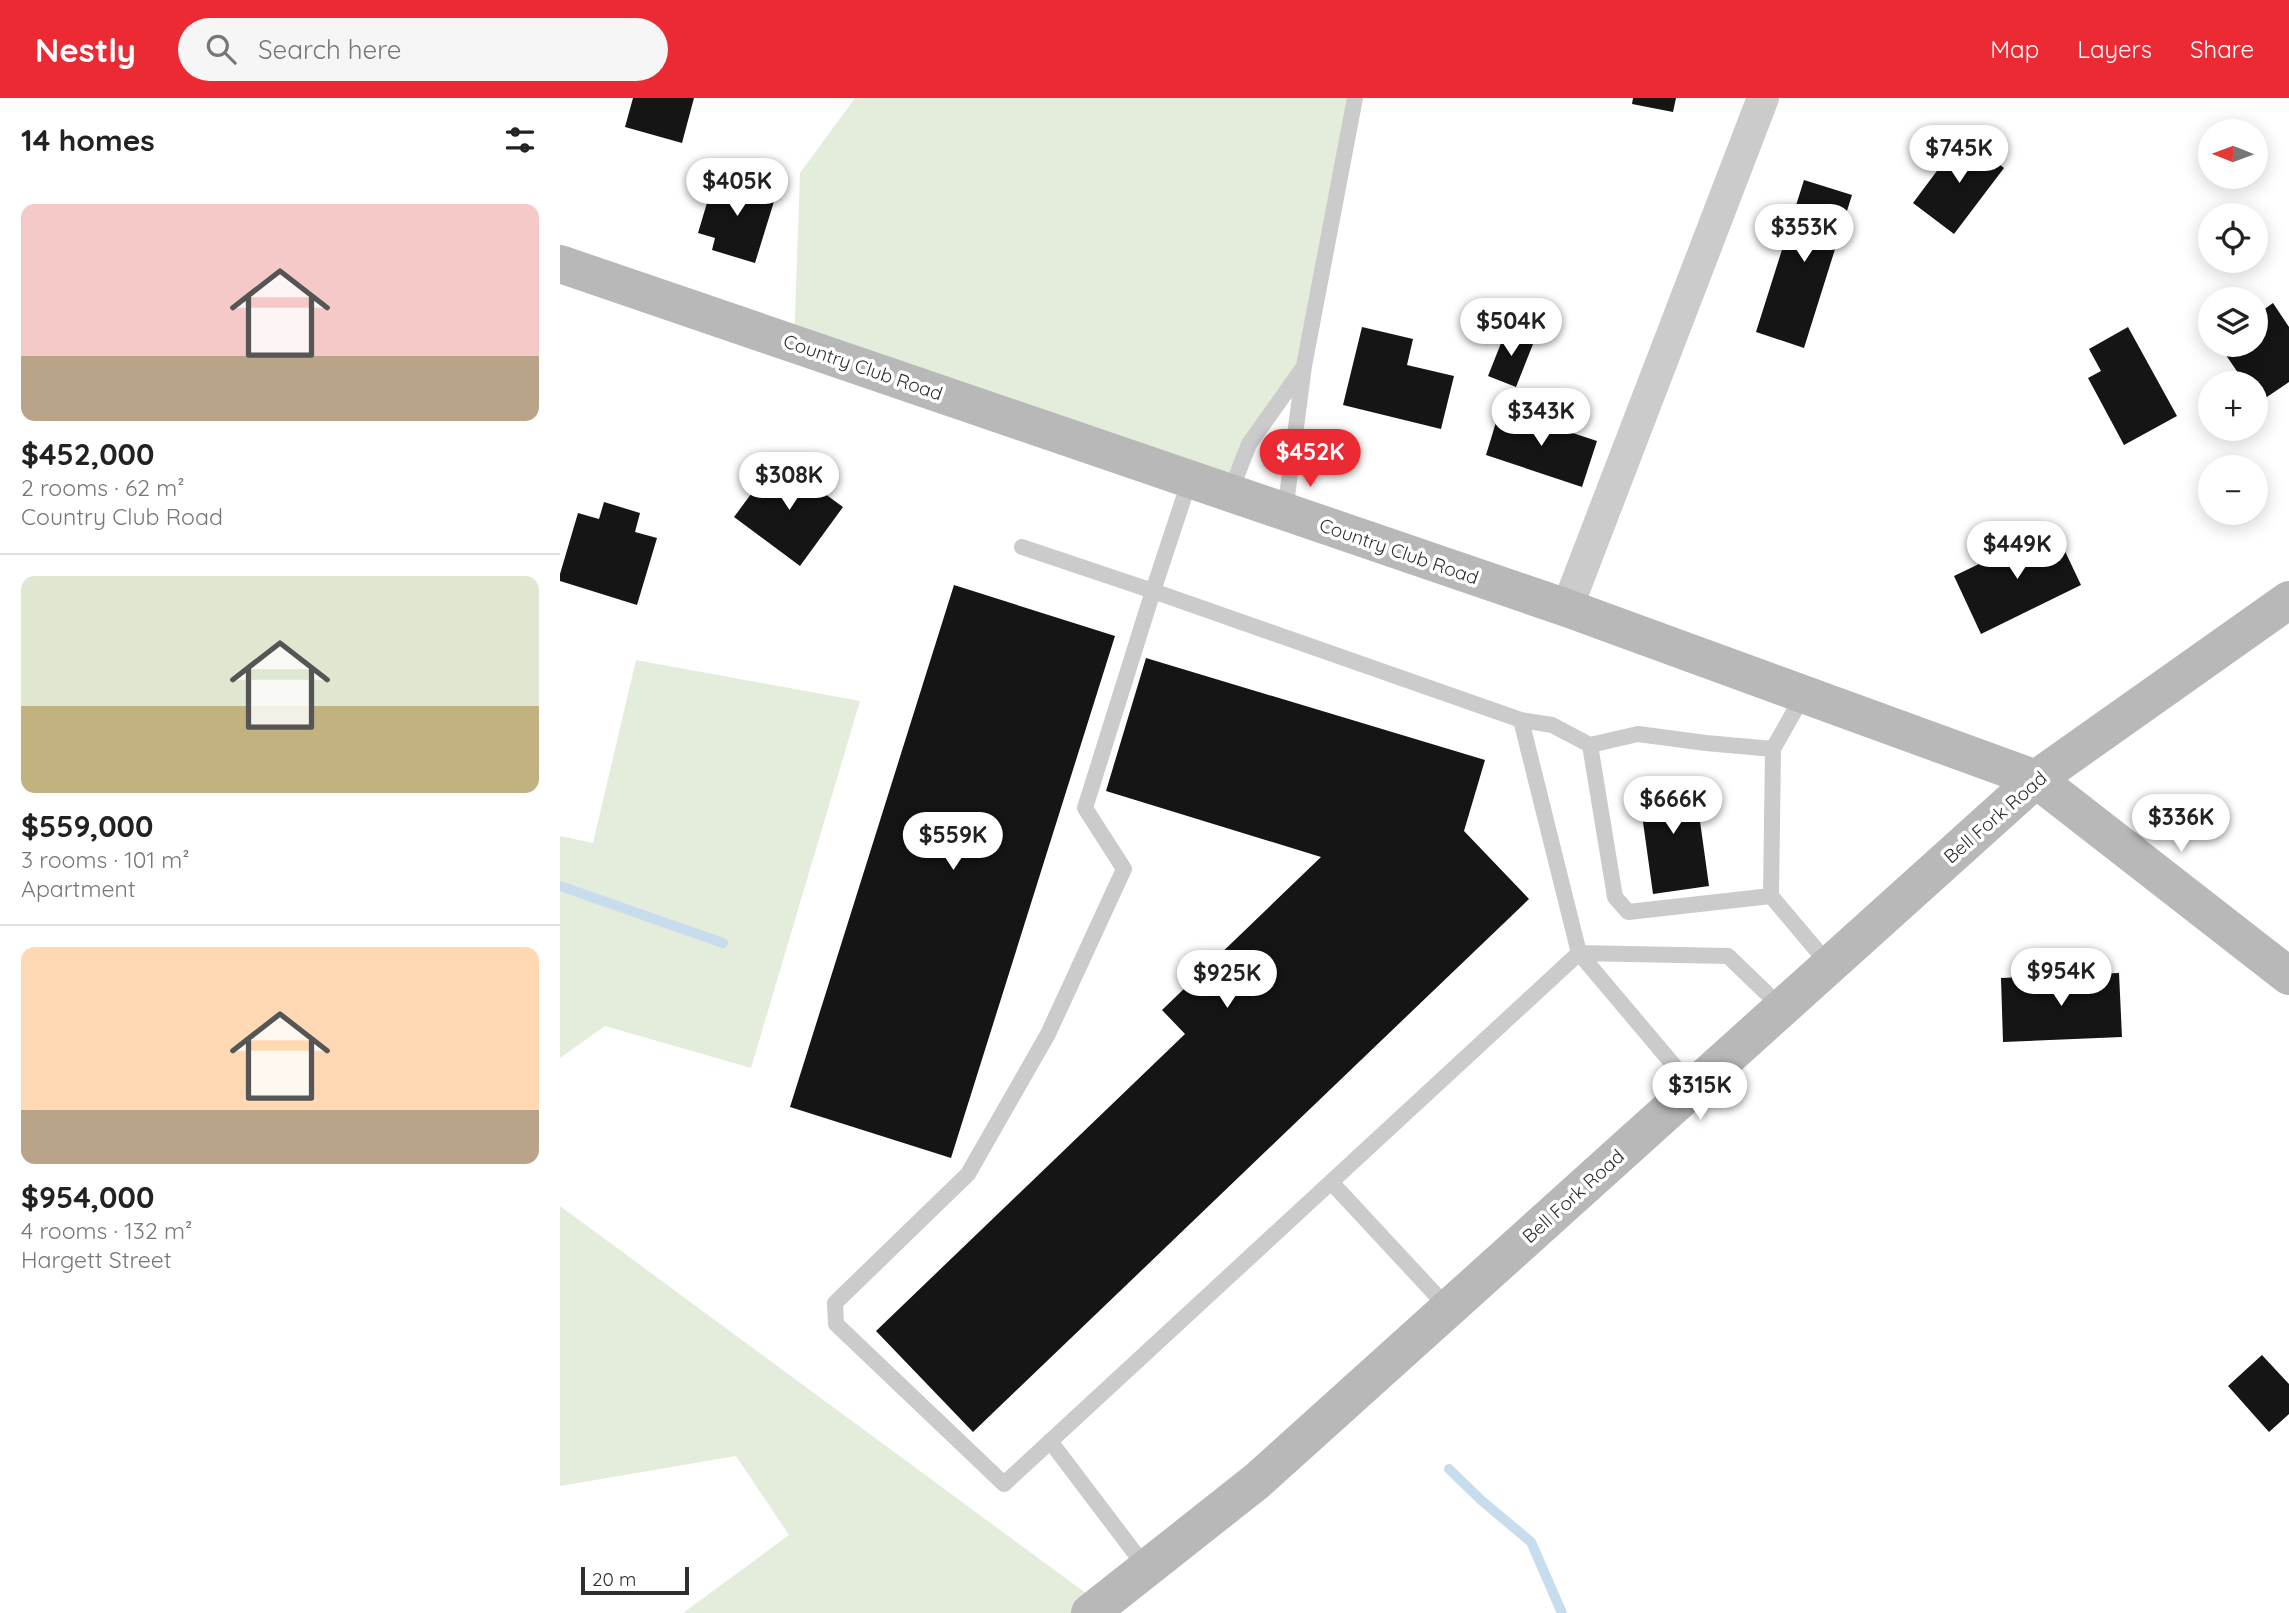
<!DOCTYPE html>
<meta charset="utf-8">
<style>
body{margin:0;font-family:Quicksand,sans-serif;background:#f6f6f6;color:#222;height:100vh;display:flex;flex-direction:column;font-size:26px;white-space:nowrap}
*{box-sizing:border-box;margin:0}
p{font-size:23px;color:#767676}
.icon{flex:none;width:38px;height:38px;fill:none;stroke:currentColor;stroke-width:2;stroke-linecap:round;stroke-linejoin:round}
.map{position:relative;flex:1;overflow:hidden}
.sheet{display:flex;flex-direction:column;background:#fff;width:560px}
.sheet>*{flex:none}
.needle{width:46px;rotate:271deg}
.buttons{position:absolute;left:1638px;top:21px;display:grid;gap:14px}
.buttons a{display:grid;place-items:center;width:70px;height:70px;border-radius:50%;background:#fff;box-shadow:0 4px 18px #0003;font-size:35px}
.scale{position:absolute;left:21px;bottom:18px;width:108px;box-sizing:border-box;padding-left:7px;border:4px solid #2e2e2e;border-top:0;font-size:19px;line-height:24px;white-space:nowrap;color:#2e2e2e;-webkit-text-stroke:5px #fff;paint-order:stroke}
.price{position:absolute;translate:-50% -60px;padding:0 16px;border-radius:24px;background:#fff;color:#222;font-size:23px;line-height:46px;filter:drop-shadow(0 2px 4px #0008)}
.price::after{content:'';position:absolute;left:50%;top:42px;width:21px;height:16px;margin-left:-10px;background:inherit;clip-path:polygon(0 0,100% 0,50% 100%)}
.price.selected{background:#ec2a34;color:#fff}
ul{padding:0;list-style:none}
li{display:grid;align-content:center;gap:14px;height:371px;padding:0 21px}
li+li{border-top:2px solid #e0e0e0}
li span{display:grid;place-items:center;height:217px;border-radius:14px;color:#555}
li>.icon{margin-inline-start:auto}
span .icon{width:126px;height:126px;fill:#fffc;stroke-width:1}
li b{font-size:30px}
h2{display:flex;justify-content:space-between;align-items:center;height:84px;padding:0 21px;font-size:30px}
header{display:flex;align-items:center;gap:42px;box-sizing:border-box;height:98px;padding:0 35px;background:#ec2a34;color:#fff}
header strong{font-size:33px}
nav{display:flex;gap:38px;margin-inline-start:auto;font-size:24px}
.search{width:490px;height:63px;background:#f6f6f6;display:flex;align-items:center;gap:18px;box-sizing:border-box;padding:0 24px;border-radius:38px;color:#767676;font-size:26px}
main{display:flex;flex:1;min-height:0}
.map>svg:first-child{display:block}
</style>
<header>
<strong>Nestly</strong>
<div class="search"><svg class="icon" aria-label="search" viewBox="0 0 24 24"><circle cx="10" cy="10" r="6"/><path d="M15 15l6 6"/></svg>Search here</div>
<nav><a>Map</a><a>Layers</a><a>Share</a></nav>
</header>
<main>
<section class="sheet">
<h2>14 homes<svg class="icon" aria-label="filters" viewBox="0 0 24 24"><path d="M4 7h16M4 17h16"/><circle cx="9" cy="7" r="2"/><circle cx="15" cy="17" r="2"/></svg></h2>
<ul>
<li><span style="background:linear-gradient(#f6c9c9 70%,#b9a48a 0)"><svg class="icon" aria-label="home" viewBox="0 0 24 24"><path d="M3 11l9-7 9 7M6 9v11h12V9"/></svg></span><div><b>$452,000</b><p>2 rooms · 62 m²</p><p>Country Club Road</p></div></li>
<li><span style="background:linear-gradient(#dfe7d0 60%,#c2b280 0)"><svg class="icon" aria-label="home" viewBox="0 0 24 24"><path d="M3 11l9-7 9 7M6 9v11h12V9"/></svg></span><div><b>$559,000</b><p>3 rooms · 101 m²</p><p>Apartment</p></div></li>
<li><span style="background:linear-gradient(#ffd9b3 75%,#b9a48a 0)"><svg class="icon" aria-label="home" viewBox="0 0 24 24"><path d="M3 11l9-7 9 7M6 9v11h12V9"/></svg></span><div><b>$954,000</b><p>4 rooms · 132 m²</p><p>Hargett Street</p></div></li>
</ul>
</section>
<div class="map">
<svg width="1729" height="1515" viewBox="0 0 1729 1515">
<rect width="100%" height="100%" fill="#fff"/>
<path fill="#e4ecdb" d="M295,0H795L744,268L689,346L670,395L234,246L240,75Z
M76,562L300,603L191,970L45,928L0,960V738L33,745Z
M0,1108L542,1507L530,1515H123L229,1437L176,1358L0,1388Z"/>
<g fill="none" stroke-linecap="round" stroke-linejoin="round">
<path stroke="#c7dded" stroke-width="10" d="M0,788L163,845
M889,1371L921,1402L971,1444L1002,1515"/>
</g>
<path fill="#151515" d="M73,0H134L122,45L65,29Z
M1073,0H1116L1113,14L1072,6Z
M1403,38L1444,70L1394,136L1353,105Z
M155,78L216,97L195,165L152,152L155,140L138,135Z
M1244,82L1292,97L1244,250L1196,234Z
M1713,205L1729,229V284L1698,305L1696,302V285H1685L1659,247H1696V217Z
M802,229L853,241L847,267L894,278L881,331L783,307Z
M1568,229L1617,318L1564,347L1528,280L1541,273L1529,251Z
M947,230L975,241L956,289L928,278Z
M940,311L1037,343L1022,389L926,357Z
M217,361L283,409L240,468L174,419Z
M44,404L80,415L75,434L97,440L77,507L0,483V476L18,415L39,421Z
M1494,430L1521,487L1421,536L1394,478Z
M394,487L555,538L391,1060L230,1009Z
M586,560L925,662L904,733L969,801L413,1334L316,1233L625,936L602,912L761,759L546,693Z
M1134,680L1149,788L1093,796L1078,688Z
M1559,875L1562,939L1443,944L1441,880Z
M1702,1257L1729,1286V1316L1709,1334L1668,1288Z"/>
<g fill="none" stroke-linecap="round" stroke-linejoin="round">
<path stroke="#cbcbcb" stroke-width="16" d="M630,381L593,493L961,622L1019,855L1168,858L1223,911
M670,395L689,346L743,270
M725,414L744,268L795,0
M462,449L593,493L525,710L564,771L488,936L408,1076L275,1205L276,1226L444,1386L1019,855L1133,990
M961,622L992,627L1030,647
M1213,651L1211,798L1270,868
M1211,798L1068,814L1055,799L1030,647L1078,636L1146,645L1213,651L1244,596
M771,1084L889,1211
M490,1343L587,1471"/>
<path stroke="#cbcbcb" stroke-width="32" d="M1007,510L1203,0"/>
<path stroke="#b8b8b8" stroke-width="38" d="M0,166L1007,510L1476,681L1729,878
M530,1515L697,1383L1476,681L1729,502"/>
</g>
<g text-anchor="middle" stroke-width="7" stroke-linejoin="round" paint-order="stroke">
<g font-size="19" fill="#2e2e2e" stroke="#fff">
<text transform="translate(303 269) rotate(19)" y="7">Country Club Road</text>
<text transform="translate(839 453) rotate(19)" y="7">Country Club Road</text>
<text transform="translate(1435 719) rotate(-41)" y="7">Bell Fork Road</text>
<text transform="translate(1013 1098) rotate(-42)" y="7">Bell Fork Road</text>
</g>
</g>
</svg>
<div class="buttons">
<a><svg class="needle" viewBox="-14 -14 28 28"><path d="M0-13l5 13h-10z" fill="#e53935"/><path d="M0 13l5-13h-10z" fill="#767676"/></svg></a>
<a><svg class="icon" aria-label="locate" viewBox="0 0 24 24"><circle cx="12" cy="12" r="6"/><path d="M12 2v4M12 18v4M2 12h4M18 12h4"/></svg></a>
<a><svg class="icon" aria-label="layers" viewBox="0 0 24 24"><path d="M12 4l9 5-9 5-9-5zM3 14l9 5 9-5"/></svg></a>
<a>+</a>
<a>−</a>
</div>
<div class="scale">20 m</div>
<b class="price" style="left:1399px;top:87px">$745K</b>
<b class="price" style="left:177px;top:120px">$405K</b>
<b class="price" style="left:1244px;top:166px">$353K</b>
<b class="price" style="left:951px;top:260px">$504K</b>
<b class="price" style="left:981px;top:350px">$343K</b>
<b class="price selected" style="left:750px;top:391px">$452K</b>
<b class="price" style="left:229px;top:414px">$308K</b>
<b class="price" style="left:1457px;top:483px">$449K</b>
<b class="price" style="left:1113px;top:738px">$666K</b>
<b class="price" style="left:1621px;top:756px">$336K</b>
<b class="price" style="left:393px;top:774px">$559K</b>
<b class="price" style="left:1501px;top:910px">$954K</b>
<b class="price" style="left:667px;top:912px">$925K</b>
<b class="price" style="left:1140px;top:1024px">$315K</b>
</div>
</main>
